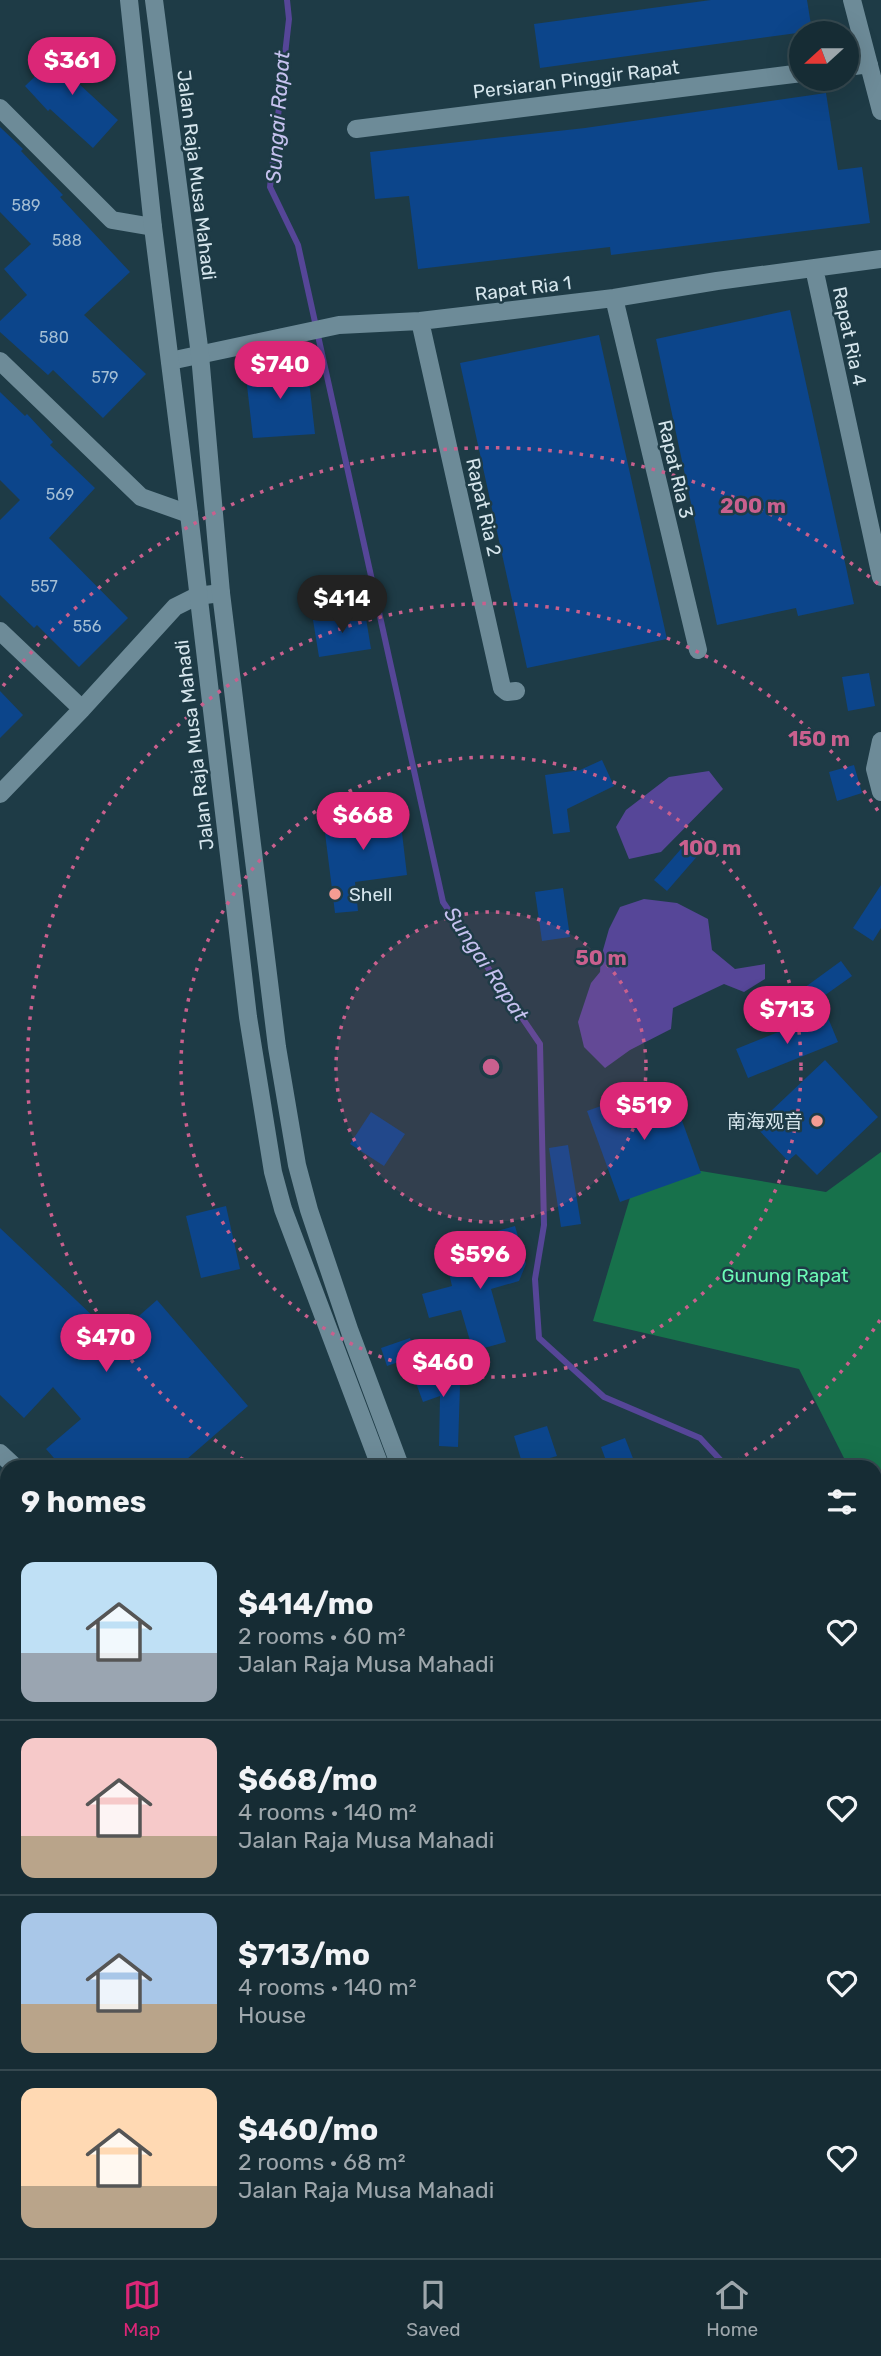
<!DOCTYPE html>
<meta charset="utf-8">
<style>
body{margin:0;font-family:Rubik,"Noto Sans SC",sans-serif;background:#1f343c;color:#f1f3f6;height:100vh;display:flex;flex-direction:column;font-size:26px;white-space:nowrap}
*{box-sizing:border-box;margin:0}
p{font-size:23px;color:#9ea7ac}
.icon{flex:none;width:38px;height:38px;fill:none;stroke:currentColor;stroke-width:2;stroke-linecap:round;stroke-linejoin:round}
.map{position:relative;flex:1;overflow:hidden}
.details{position:absolute;left:0px;top:1460px;width:882px;height:800px;display:flex;flex-direction:column;background:#162c34;border-radius:21px 21px 0 0;box-shadow:0 7px 28px #0002,0 0 0 2px #35484f}
.details>*{flex:none}
.needle{width:46px;rotate:249deg}
.fabs{position:absolute;left:789px;top:21px;display:grid;gap:14px}
.fabs a{display:grid;place-items:center;width:70px;height:70px;border-radius:50%;background:#162c34;box-shadow:0 7px 28px #0002,0 0 0 2px #35484f;font-size:35px}
.price{position:absolute;translate:-50% -60px;padding:0 16px;border-radius:24px;background:#db2777;color:#fff;font-size:23px;line-height:46px;filter:drop-shadow(0 2px 4px #0008)}
.price::after{content:'';position:absolute;left:50%;top:42px;width:21px;height:16px;margin-left:-10px;background:inherit;clip-path:polygon(0 0,100% 0,50% 100%)}
.price.on{background:#222;color:#fff}
ul{padding:0;list-style:none}
li{display:flex;align-items:center;gap:21px;height:175px;padding:0 21px}
li+li{border-top:2px solid #35484f}
li span{display:grid;place-items:center;flex:none;width:196px;height:140px;border-radius:14px;color:#555}
li>.icon{margin-inline-start:auto}
span .icon{width:84px;height:84px;fill:#fffc;stroke-width:1}
li b{font-size:30px}
h2{display:flex;justify-content:space-between;align-items:center;height:84px;padding:0 21px;font-size:30px}
.tab-bar{display:flex;justify-content:space-around;align-items:center;height:98px;border-top:2px solid #35484f;background:#162c34;font-size:19px;color:#9ea7ac}
.tab-bar a{display:grid;justify-items:center;gap:4px}
.tab-bar .on{color:#db2777}
.map>svg:first-child{display:block}
</style>
<div class="map">
<svg width="881" height="2258" viewBox="0 0 881 2258">
<rect width="100%" height="100%" fill="#1e3b46"/>
<path fill="#125c3c" d="M881,2060V2258H802L799,2252H875V2070Z"/>
<path fill="#17714b" d="M881,1152V1505L875,1506V1466H848L799,1369L593,1321L641,1161L826,1192Z"/>
<path fill="#564698" d="M709,771L723,789L661,852L629,859L616,827L626,810L669,777Z
M644,899L677,903L708,919L712,950L735,969L765,964V979L744,992L724,984L673,1008L671,1029L630,1050L605,1068L584,1047L578,1022L591,983L600,972L601,957L609,929L620,907Z"/>
<g fill="none" stroke-linecap="round" stroke-linejoin="round">
<path stroke="#564698" stroke-width="6" d="M287,0L289,19L270,187L298,245L443,902L540,1044L544,1225L535,1279L539,1338L604,1397L700,1438L726,1466
M875,1531L881,1530"/>
<path stroke="#564698" stroke-width="37" d="M256,2258L262,2252"/>
</g>
<path fill="#0c458b" d="M711,0H807L812,31L540,68L534,24Z
M69,44L92,68L77,82L118,120L93,148L50,109L48,111L25,86Z
M826,93L838,170L862,167L870,223L611,255L610,247L418,269L409,196L375,199L370,152L585,128Z
M0,127L23,149L21,151L63,195L60,197L130,272L84,315L146,374L103,418L53,370L48,375L0,332V321L27,295L4,269L31,244L0,212Z
M790,310L854,604L798,616L796,608L717,625L656,339Z
M599,335L667,639L527,668L460,363Z
M307,363L315,434L253,438L245,368Z
M0,392L25,416L27,414L53,442L50,445L95,488L49,538L128,618L79,667L37,625L34,628L0,595V520L20,500L0,480Z
M365,612L371,649L319,657L313,620Z
M869,673L875,706L848,711L842,677Z
M0,691L23,715L0,738Z
M602,760L614,786L567,809L570,832L553,834L545,775L580,770Z
M854,765L862,793L837,801L829,772Z
M399,808L407,875L355,882L358,911L335,913L323,817Z
M687,842L700,853L667,891L654,880Z
M881,885V928L873,941L853,928Z
M563,888L570,937L542,941L535,892Z
M841,961L852,976L814,1003L804,988Z
M826,1013L838,1042L748,1078L736,1049Z
M825,1060L878,1117L817,1175L796,1154L788,1161L755,1126Z
M668,1082L701,1173L620,1202L587,1111Z
M371,1112L405,1134L384,1166L350,1144Z
M568,1145L581,1224L561,1227L549,1148Z
M226,1206L240,1269L201,1278L186,1216Z
M515,1226L526,1264L519,1281L491,1289L506,1342L473,1351L461,1310L429,1318L422,1294L452,1286L448,1269L504,1254L497,1231Z
M0,1228L115,1337L157,1300L248,1406L179,1466H61L46,1449L81,1419L53,1387L24,1418L0,1395Z
M410,1338L416,1356L387,1366L381,1348Z
M451,1361L460,1386L458,1447L439,1446L440,1396L423,1402L413,1375Z
M547,1426L557,1456L523,1466L514,1436Z
M625,1438L636,1466H608L601,1447Z"/>
<g fill="none" stroke-linecap="round" stroke-linejoin="round">
<path stroke="#6d8b98" stroke-width="18" d="M852,0L881,111
M847,67L869,64
M0,108L112,220L153,227
M356,129L802,73
M814,268L881,577
M614,298L698,650
M420,321L502,688L507,692L516,691
M0,361L141,497L189,514
M170,361L339,325L420,321L614,298L717,281L881,259
M0,631L82,709
M881,741L875,769L881,792
M0,794L82,709L175,607L197,596L221,593
M0,1453L14,1466
M0,1564L7,1557
M0,1845L7,1838
M875,2022L881,2013
M0,2045L7,2039
M0,2227L7,2221
M558,2252L563,2258
M743,2258L747,2252"/>
<path stroke="#6d8b98" stroke-width="18" d="M129,0L153,227L189,514L248,1017L273,1172L283,1209L380,1466
M154,0L200,355L221,593L277,1047L297,1165L309,1210L350,1332L400,1466"/>
<path stroke="#5ec9c5" stroke-width="21" d="M875,1584L881,1582
M875,1629L881,1627
M0,2116L7,2110
M0,2170L7,2163"/>
</g>
<circle cx="491" cy="1067" r="155" fill="#c9608e" fill-opacity=".12"/>
<g fill="none" stroke="#c9608e" stroke-width="3.5" stroke-dasharray="3.5 7">
<circle cx="491" cy="1067" r="155"/>
<circle cx="491" cy="1067" r="310"/>
<path d="M880 1320A464 464 0 0 1 730 1465M252 1465A464 464 0 1 1 880 814"/>
<path d="M3 686A619 619 0 0 1 881 586"/>
</g>
<g fill="#f59c93" stroke="#1e3b46" stroke-width="2.5">
<circle cx="335" cy="894" r="7"/>
<circle cx="817" cy="1121" r="7"/>
</g>
<g text-anchor="middle" stroke-width="5" stroke-linejoin="round" paint-order="stroke">
<g font-size="16" fill="#a4bed4">
<text x="26" y="211">589</text>
<text x="67" y="246">588</text>
<text x="54" y="343">580</text>
<text x="105" y="383">579</text>
<text x="60" y="500">569</text>
<text x="44" y="592">557</text>
<text x="87" y="632">556</text>
</g>
<g font-size="19" fill="#d6e6ed" stroke="#1e3b46">
<text transform="translate(576 79) rotate(-7)" y="7">Persiaran Pinggir Rapat</text>
<text transform="translate(197 175) rotate(83)" y="7">Jalan Raja Musa Mahadi</text>
<text transform="translate(523 288) rotate(-7)" y="7">Rapat Ria 1</text>
<text transform="translate(850 336) rotate(78)" y="7">Rapat Ria 4</text>
<text transform="translate(676 469) rotate(77)" y="7">Rapat Ria 3</text>
<text transform="translate(484 507) rotate(77)" y="7">Rapat Ria 2</text>
<text transform="translate(194 745) rotate(-97)" y="7">Jalan Raja Musa Mahadi</text>
</g>
<g font-size="19" fill="#d6e6ed" stroke="#1e3b46" text-anchor="start">
<text x="349" y="901">Shell</text>
<text x="803" y="1128" text-anchor="end">南海观音</text>
</g>
<g font-size="19" fill="#6cfbb6" stroke="#1e3b46">
<text x="785" y="1282">Gunung Rapat</text>
</g>
<g font-size="21" font-style="italic" fill="#c5c1ee" stroke="#1e3b46">
<text transform="translate(278 117) rotate(-86)" y="7">Sungai Rapat</text>
<text transform="translate(486 964) rotate(56)" y="7">Sungai Rapat</text>
</g>
</g>
<circle cx="491" cy="1067" r="10" fill="#c9608e" stroke="#1e3b46" stroke-width="3.5"/>
<g font-size="21" text-anchor="middle" font-weight="bold" fill="#c9608e" stroke="#1e3b46" stroke-width="5" stroke-linejoin="round" paint-order="stroke">
<text x="753" y="513">200 m</text>
<text x="819" y="746">150 m</text>
<text x="710" y="855">100 m</text>
<text x="601" y="965">50 m</text>
</g>
</svg>
<div class="fabs">
<a><svg class="needle" viewBox="-14 -14 28 28"><path d="M0-13l5 13h-10z" fill="#e53935"/><path d="M0 13l5-13h-10z" fill="#9ea7ac"/></svg></a>
</div>
<b class="price" style="left:72px;top:97px">$361</b>
<b class="price" style="left:280px;top:401px">$740</b>
<b class="price on" style="left:342px;top:635px">$414</b>
<b class="price" style="left:363px;top:852px">$668</b>
<b class="price" style="left:787px;top:1046px">$713</b>
<b class="price" style="left:644px;top:1142px">$519</b>
<b class="price" style="left:480px;top:1291px">$596</b>
<b class="price" style="left:106px;top:1374px">$470</b>
<b class="price" style="left:443px;top:1399px">$460</b>
<section class="details">
<h2>9 homes<svg class="icon" aria-label="filters" viewBox="0 0 24 24"><path d="M4 7h16M4 17h16"/><circle cx="9" cy="7" r="2"/><circle cx="15" cy="17" r="2"/></svg></h2>
<ul>
<li><span style="background:linear-gradient(#bfe0f5 65%,#9aa5b1 0)"><svg class="icon" aria-label="home" viewBox="0 0 24 24"><path d="M3 11l9-7 9 7M6 9v11h12V9"/></svg></span><div><b>$414/mo</b><p>2 rooms · 60 m²</p><p>Jalan Raja Musa Mahadi</p></div><svg class="icon" aria-label="heart" viewBox="0 0 24 24"><path d="M12 20l-8-8c-3-5 5-10 8-4 3-6 11-1 8 4z"/></svg></li>
<li><span style="background:linear-gradient(#f6c9c9 70%,#b9a48a 0)"><svg class="icon" aria-label="home" viewBox="0 0 24 24"><path d="M3 11l9-7 9 7M6 9v11h12V9"/></svg></span><div><b>$668/mo</b><p>4 rooms · 140 m²</p><p>Jalan Raja Musa Mahadi</p></div><svg class="icon" aria-label="heart" viewBox="0 0 24 24"><path d="M12 20l-8-8c-3-5 5-10 8-4 3-6 11-1 8 4z"/></svg></li>
<li><span style="background:linear-gradient(#a9c7e8 65%,#b9a48a 0)"><svg class="icon" aria-label="home" viewBox="0 0 24 24"><path d="M3 11l9-7 9 7M6 9v11h12V9"/></svg></span><div><b>$713/mo</b><p>4 rooms · 140 m²</p><p>House</p></div><svg class="icon" aria-label="heart" viewBox="0 0 24 24"><path d="M12 20l-8-8c-3-5 5-10 8-4 3-6 11-1 8 4z"/></svg></li>
<li><span style="background:linear-gradient(#ffd9b3 70%,#b9a48a 0)"><svg class="icon" aria-label="home" viewBox="0 0 24 24"><path d="M3 11l9-7 9 7M6 9v11h12V9"/></svg></span><div><b>$460/mo</b><p>2 rooms · 68 m²</p><p>Jalan Raja Musa Mahadi</p></div><svg class="icon" aria-label="heart" viewBox="0 0 24 24"><path d="M12 20l-8-8c-3-5 5-10 8-4 3-6 11-1 8 4z"/></svg></li>
</ul>
</section>
</div>
<nav class="tab-bar">
<a class="on"><svg class="icon" aria-label="map" viewBox="0 0 24 24"><path d="M3 6l6-2 6 2 6-2v14l-6 2-6-2-6 2zM9 4v14M15 6v14"/></svg>Map</a>
<a><svg class="icon" aria-label="saved" viewBox="0 0 24 24"><path d="M7 4h10v16l-5-4-5 4z"/></svg>Saved</a>
<a><svg class="icon" aria-label="home" viewBox="0 0 24 24"><path d="M3 11l9-7 9 7M6 9v11h12V9"/></svg>Home</a>
</nav>
